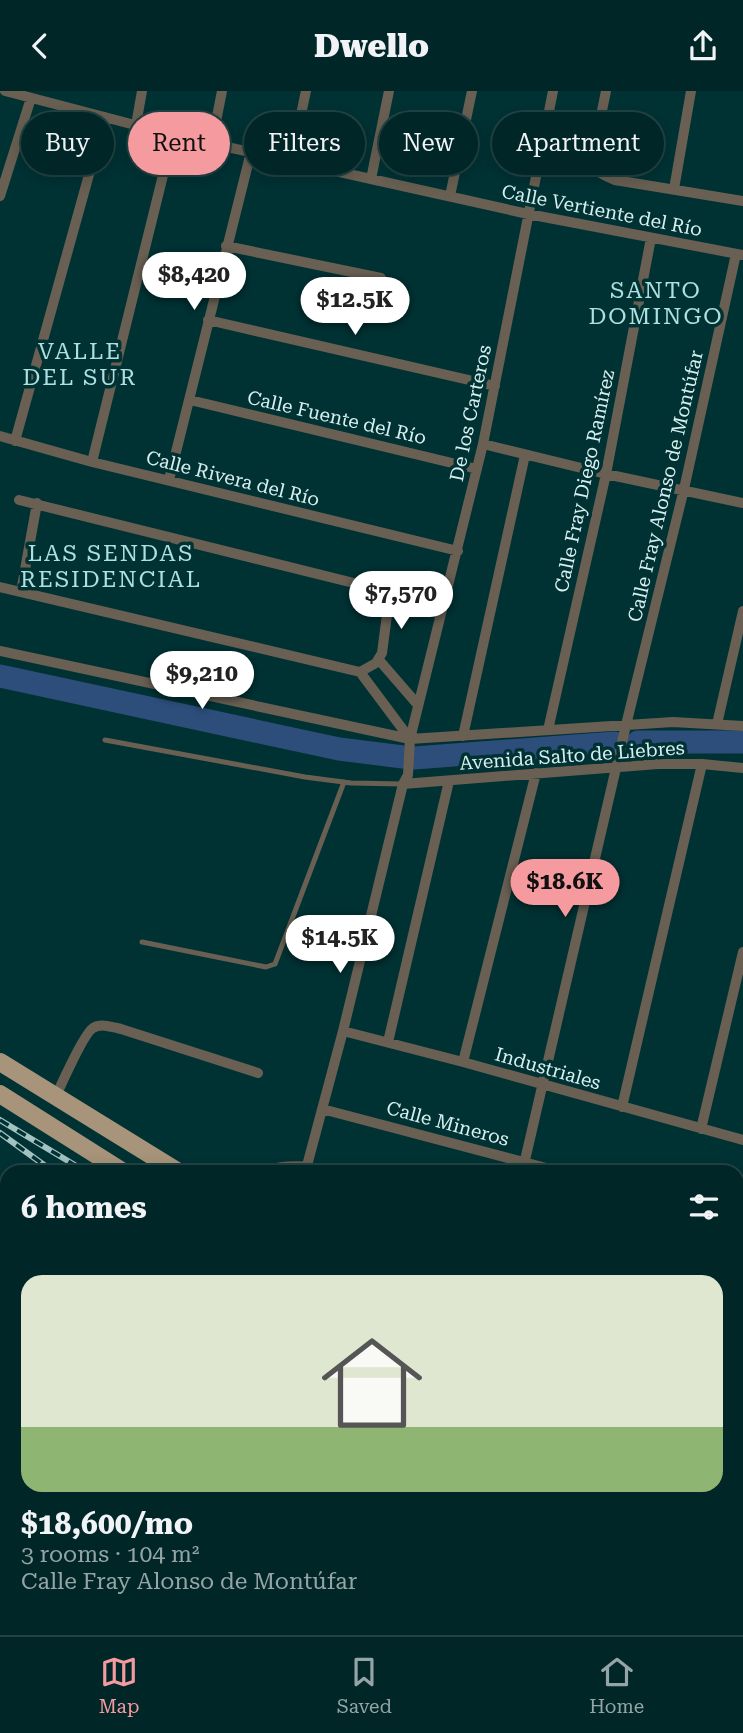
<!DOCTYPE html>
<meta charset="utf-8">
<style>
body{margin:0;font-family:"Roboto Serif",serif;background:#0a2e2f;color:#f1f3f6;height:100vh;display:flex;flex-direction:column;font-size:26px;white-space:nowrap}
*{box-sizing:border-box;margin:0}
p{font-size:23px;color:#95a5a7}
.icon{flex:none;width:38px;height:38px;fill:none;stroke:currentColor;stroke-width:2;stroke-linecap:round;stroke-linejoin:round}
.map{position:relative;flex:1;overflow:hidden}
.details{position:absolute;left:0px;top:1074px;width:744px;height:471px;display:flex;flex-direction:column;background:#002627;border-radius:21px 21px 0 0;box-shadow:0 4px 18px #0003,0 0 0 2px #224344}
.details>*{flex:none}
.hud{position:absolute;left:21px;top:21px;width:702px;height:63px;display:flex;gap:14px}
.price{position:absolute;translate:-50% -60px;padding:0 16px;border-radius:24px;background:#fff;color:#222;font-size:23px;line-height:46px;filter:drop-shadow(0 2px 4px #0008)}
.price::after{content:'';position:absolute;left:50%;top:42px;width:21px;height:16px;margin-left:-10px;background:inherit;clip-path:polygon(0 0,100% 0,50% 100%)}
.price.current{background:#f59b9f;color:#111}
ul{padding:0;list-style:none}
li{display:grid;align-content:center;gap:14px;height:371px;padding:0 21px}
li+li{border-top:2px solid #224344}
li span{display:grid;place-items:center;height:217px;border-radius:21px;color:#555}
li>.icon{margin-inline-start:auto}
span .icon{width:126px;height:126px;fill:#fffc;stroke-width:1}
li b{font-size:30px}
h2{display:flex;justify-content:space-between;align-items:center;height:84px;padding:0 21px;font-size:30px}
.tag{padding:0 24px;border-radius:32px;background:#002627;box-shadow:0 4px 18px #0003,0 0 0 2px #224344;font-size:24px;line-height:63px}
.tag.current{background:#f59b9f;color:#111}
header{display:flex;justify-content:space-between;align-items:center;height:91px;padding:0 21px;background:#002627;font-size:32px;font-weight:800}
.menu{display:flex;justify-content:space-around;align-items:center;height:98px;border-top:2px solid #224344;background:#002627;font-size:19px;color:#95a5a7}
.menu a{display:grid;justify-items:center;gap:4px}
.menu .current{color:#f59b9f}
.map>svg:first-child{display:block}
</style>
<header><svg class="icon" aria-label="back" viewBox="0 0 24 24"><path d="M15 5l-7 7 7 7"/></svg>Dwello<svg class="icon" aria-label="share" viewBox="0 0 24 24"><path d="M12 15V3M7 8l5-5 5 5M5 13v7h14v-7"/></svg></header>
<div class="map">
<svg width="743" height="1544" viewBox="0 0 743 1544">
<defs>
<pattern id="industrial-furrows" width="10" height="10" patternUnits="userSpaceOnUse" patternTransform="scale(1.75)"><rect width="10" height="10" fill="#114041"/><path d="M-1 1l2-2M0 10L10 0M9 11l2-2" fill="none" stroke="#335c5d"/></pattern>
</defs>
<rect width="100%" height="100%" fill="#003234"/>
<path fill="url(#industrial-furrows)" d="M737,1512L743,1516V1544H211L212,1538H737Z"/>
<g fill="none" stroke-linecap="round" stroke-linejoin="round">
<path stroke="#2d4e7b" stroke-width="23" d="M0,585L339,658L403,666
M638,651H743
M414,667L615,652"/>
<path stroke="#696053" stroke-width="5" d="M105,649L305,686L351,692L403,693
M142,851L266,876L275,873L344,691
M255,1082C273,1073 288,1072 307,1073"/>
<path stroke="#696053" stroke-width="10" d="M5,0L173,44L371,88L528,123L743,164
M606,0L593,64C592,80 602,84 615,89L743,110
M136,34L142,0
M212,51L222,0
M291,70L306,0
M371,88L389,0
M674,98L691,0
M0,105L31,7
M450,105L472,0
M226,155L381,187
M208,229L495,295
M190,309L477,378
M0,345L92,371L458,460
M15,350L105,26
M483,353L606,383L743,412
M92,371L173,44
M169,389L251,61
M19,409L390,501L414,509
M0,496L360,581L410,648
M21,501L37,412
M0,560L410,648L673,631L743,635
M379,569L418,614
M360,581L376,572L382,562L390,501
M717,633L743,520
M548,639L606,383L651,147
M463,645L525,364
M403,693L658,673H702L743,677
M343,940L463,971L743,1049
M388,951L449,690
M463,971L536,682
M56,1005C62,992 84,942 93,937C101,932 112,936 121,938L258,982
M622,1016L702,673
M322,1018L565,1082
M701,1038L743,861
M305,1082L343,940L403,693L408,684L410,648L483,353L553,0
M522,1082L626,634L684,398L736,163
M737,1129L743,1131
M0,1147L7,1149
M737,1259L743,1261
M0,1268L7,1270
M737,1351L743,1325
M0,1384L7,1386
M737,1388L743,1389
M0,1501L7,1503
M154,1538L178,1544
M200,1544L202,1538"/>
<path stroke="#a7947a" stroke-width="18" d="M0,971L180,1082
M0,1003L125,1082
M737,1423L743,1427
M737,1452L743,1456"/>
<defs>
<path id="rail" d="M0,1029L88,1082
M0,1042L55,1082
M737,1483L743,1486
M737,1505L743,1509
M728,1538L737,1544"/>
</defs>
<use href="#rail" stroke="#a3c2c2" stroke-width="6"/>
<use href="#rail" stroke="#003234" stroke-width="3.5" stroke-dasharray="10" stroke-linecap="butt"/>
</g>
<g text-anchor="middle" stroke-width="7" stroke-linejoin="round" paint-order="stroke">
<g font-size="19" fill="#d7efef" stroke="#003234">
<text transform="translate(602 119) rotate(11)" y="7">Calle Vertiente del Río</text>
<text transform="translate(470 322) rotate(-78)" y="7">De los Carteros</text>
<text transform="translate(337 326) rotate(13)" y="7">Calle Fuente del Río</text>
<text transform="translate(233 387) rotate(14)" y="7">Calle Rivera del Río</text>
<text transform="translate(584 390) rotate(-78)" y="7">Calle Fray Diego Ramírez</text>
<text transform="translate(665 395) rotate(-77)" y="7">Calle Fray Alonso de Montúfar</text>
<text transform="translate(572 664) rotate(-4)" y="7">Avenida Salto de Liebres</text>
<text transform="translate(548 977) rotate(16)" y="7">Industriales</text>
<text transform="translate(448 1032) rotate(15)" y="7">Calle Mineros</text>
</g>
<g font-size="23" letter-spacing="2" fill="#aee0e0" stroke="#003234">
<text x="656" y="207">SANTO<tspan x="656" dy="26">DOMINGO</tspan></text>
<text x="80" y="268">VALLE<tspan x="80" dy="26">DEL SUR</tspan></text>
<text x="111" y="470">LAS SENDAS<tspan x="111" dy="26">RESIDENCIAL</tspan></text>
</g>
</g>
</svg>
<b class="price" style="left:194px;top:221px">$8,420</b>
<b class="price" style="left:355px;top:246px">$12.5K</b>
<b class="price" style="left:401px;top:540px">$7,570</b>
<b class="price" style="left:202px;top:620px">$9,210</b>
<b class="price current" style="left:565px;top:828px">$18.6K</b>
<b class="price" style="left:340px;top:884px">$14.5K</b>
<div class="hud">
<a class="tag">Buy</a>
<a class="tag current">Rent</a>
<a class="tag">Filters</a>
<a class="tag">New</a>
<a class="tag">Apartment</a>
</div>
<section class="details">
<h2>6 homes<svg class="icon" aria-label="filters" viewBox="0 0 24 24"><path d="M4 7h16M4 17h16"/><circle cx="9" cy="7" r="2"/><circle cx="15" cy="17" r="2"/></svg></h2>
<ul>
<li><span style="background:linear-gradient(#dfe7d0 70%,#8fb573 0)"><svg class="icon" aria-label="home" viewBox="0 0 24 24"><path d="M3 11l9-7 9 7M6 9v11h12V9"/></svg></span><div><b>$18,600/mo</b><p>3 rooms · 104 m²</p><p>Calle Fray Alonso de Montúfar</p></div></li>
</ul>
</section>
</div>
<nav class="menu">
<a class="current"><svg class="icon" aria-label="map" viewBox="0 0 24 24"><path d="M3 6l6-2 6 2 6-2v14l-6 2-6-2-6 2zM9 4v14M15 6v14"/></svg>Map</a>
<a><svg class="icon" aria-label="saved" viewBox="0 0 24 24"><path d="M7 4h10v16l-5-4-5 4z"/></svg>Saved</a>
<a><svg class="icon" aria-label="home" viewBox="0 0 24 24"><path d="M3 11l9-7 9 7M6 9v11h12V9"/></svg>Home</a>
</nav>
